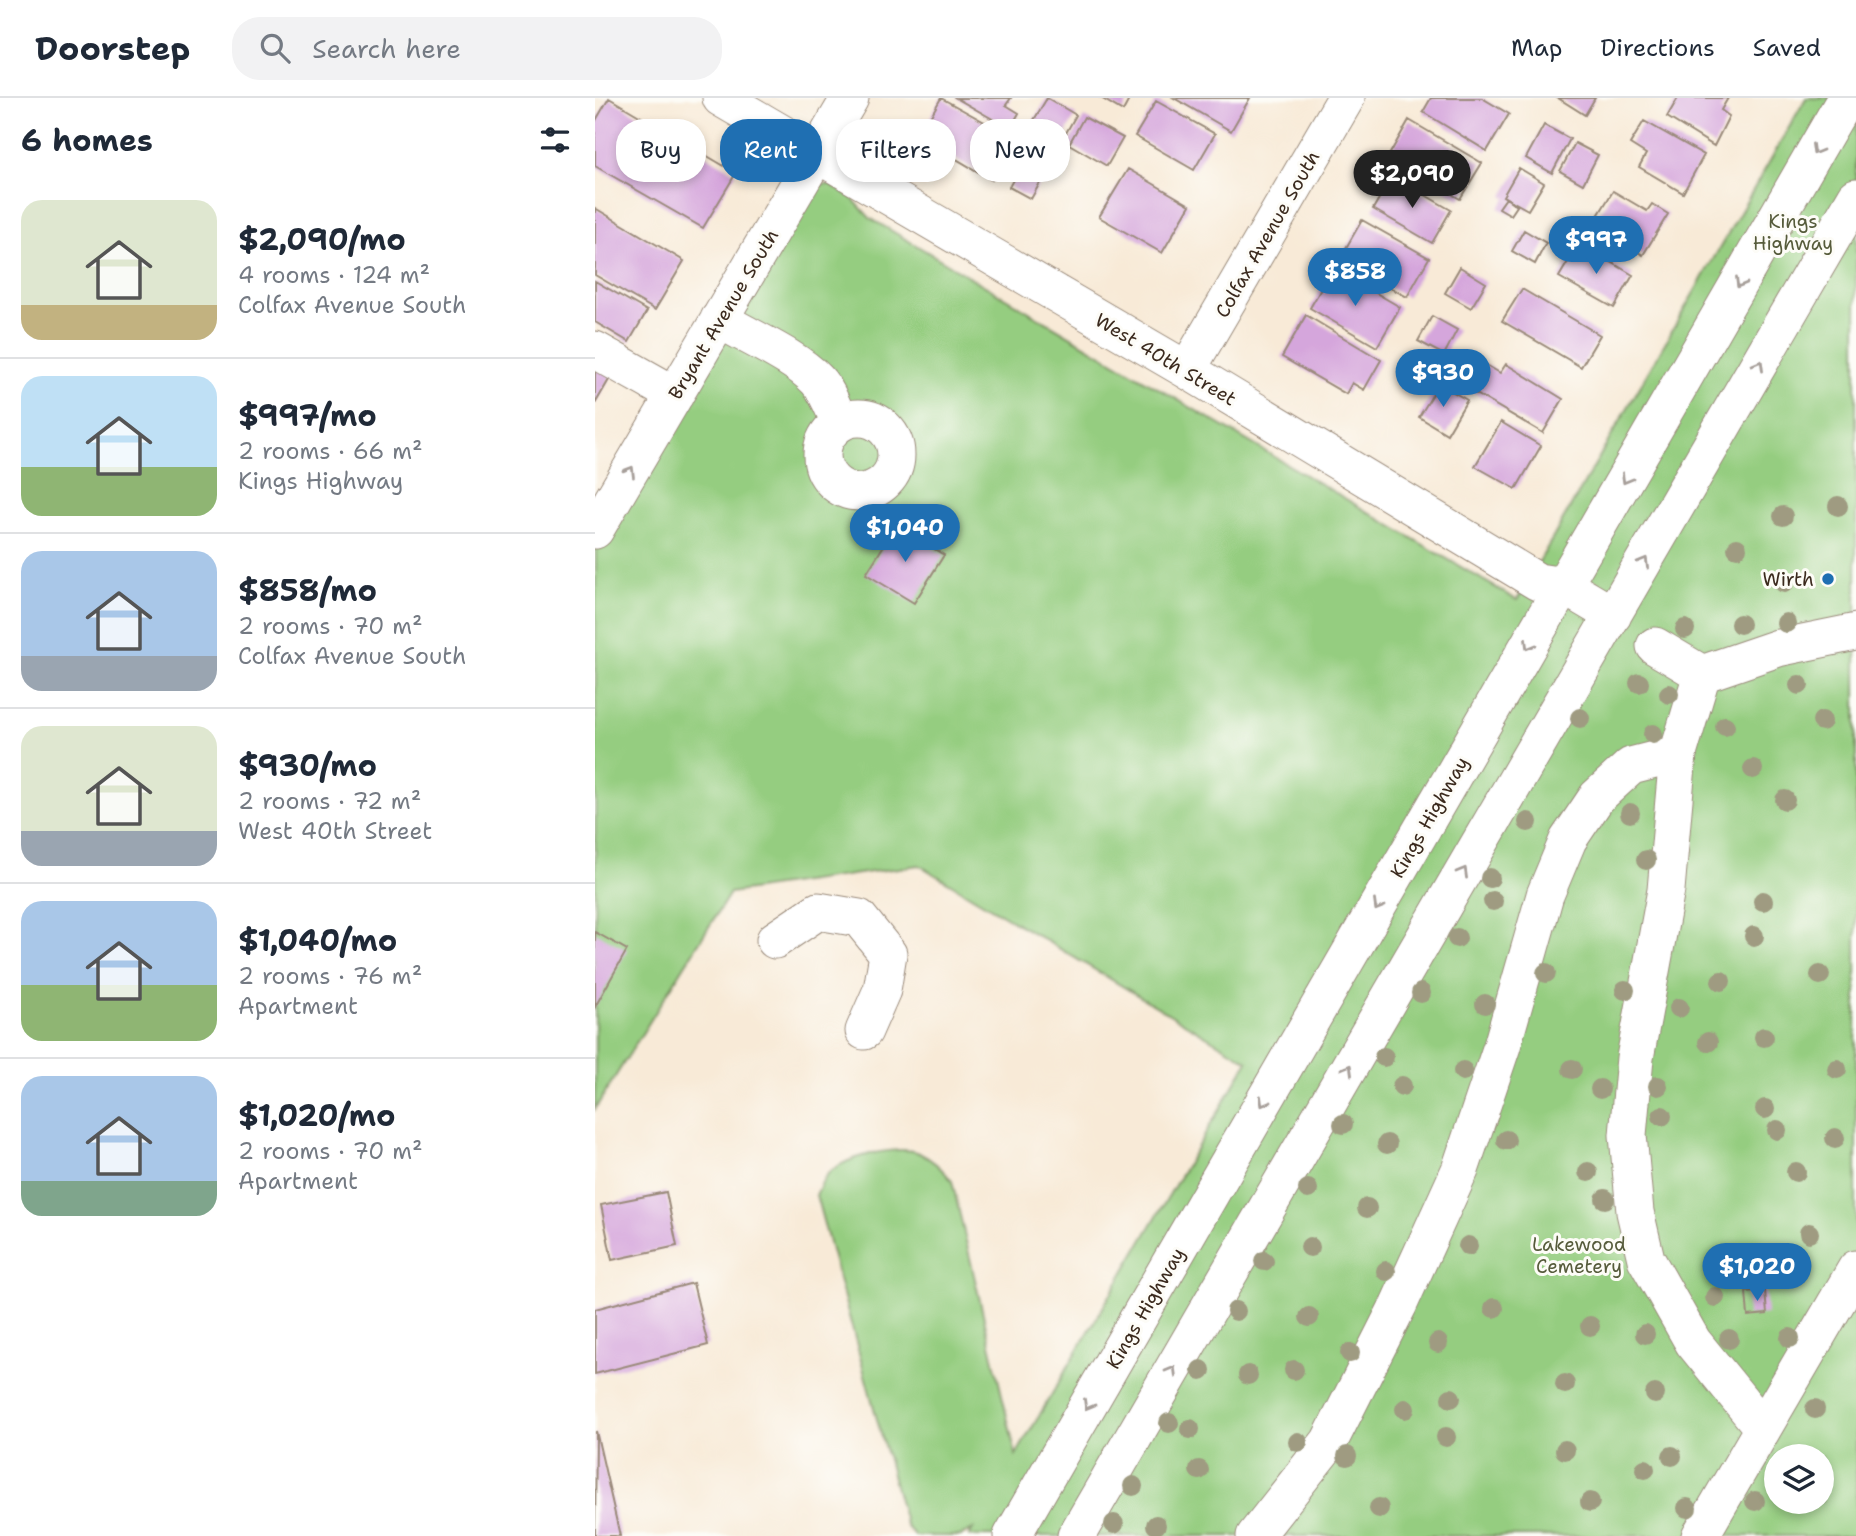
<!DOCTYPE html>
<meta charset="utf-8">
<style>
body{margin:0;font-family:"Shantell Sans",sans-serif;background:#f2f2f3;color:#1f2937;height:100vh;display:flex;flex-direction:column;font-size:26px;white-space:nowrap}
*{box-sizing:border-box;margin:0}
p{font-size:23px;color:#747a83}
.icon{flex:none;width:38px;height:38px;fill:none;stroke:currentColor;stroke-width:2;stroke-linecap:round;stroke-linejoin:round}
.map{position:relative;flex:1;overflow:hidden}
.details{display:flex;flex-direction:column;background:#fff;width:595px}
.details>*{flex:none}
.hud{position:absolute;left:21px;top:21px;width:665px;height:63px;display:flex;gap:14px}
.controls{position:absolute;left:1169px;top:1346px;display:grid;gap:14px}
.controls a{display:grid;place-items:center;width:70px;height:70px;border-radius:50%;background:#fff;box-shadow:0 4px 10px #0003;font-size:35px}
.price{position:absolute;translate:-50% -60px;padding:0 16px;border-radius:24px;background:#1f6fb2;color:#fff;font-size:23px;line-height:46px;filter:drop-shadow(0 2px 4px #0008)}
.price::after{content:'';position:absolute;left:50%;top:42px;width:21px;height:16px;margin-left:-10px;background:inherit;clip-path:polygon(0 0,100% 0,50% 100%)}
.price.current{background:#222;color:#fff}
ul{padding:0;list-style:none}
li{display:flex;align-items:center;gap:21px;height:175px;padding:0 21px}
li+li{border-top:2px solid #e0e1e3}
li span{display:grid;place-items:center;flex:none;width:196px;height:140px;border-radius:21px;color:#555}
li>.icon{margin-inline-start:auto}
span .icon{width:84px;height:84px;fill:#fffc;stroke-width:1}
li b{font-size:30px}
h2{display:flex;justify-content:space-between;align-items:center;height:84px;padding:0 21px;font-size:30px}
.chip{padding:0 24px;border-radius:28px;background:#fff;box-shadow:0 4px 10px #0003;font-size:24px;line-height:63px}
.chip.current{background:#1f6fb2;color:#fff}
header{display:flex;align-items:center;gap:42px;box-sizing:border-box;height:98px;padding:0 35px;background:#fff;border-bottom:2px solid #e0e1e3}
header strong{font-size:33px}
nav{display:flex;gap:38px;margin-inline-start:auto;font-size:24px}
.search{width:490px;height:63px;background:#f2f2f3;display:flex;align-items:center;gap:18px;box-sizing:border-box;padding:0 24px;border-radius:28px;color:#747a83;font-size:26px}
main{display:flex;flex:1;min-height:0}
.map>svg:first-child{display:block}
</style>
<header>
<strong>Doorstep</strong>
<div class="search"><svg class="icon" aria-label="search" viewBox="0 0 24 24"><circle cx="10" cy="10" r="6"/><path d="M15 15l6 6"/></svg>Search here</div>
<nav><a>Map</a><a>Directions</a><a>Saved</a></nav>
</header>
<main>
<section class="details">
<h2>6 homes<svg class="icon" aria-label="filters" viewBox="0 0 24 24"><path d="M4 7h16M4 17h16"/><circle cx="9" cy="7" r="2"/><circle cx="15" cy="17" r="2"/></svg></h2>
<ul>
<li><span style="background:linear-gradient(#dfe7d0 75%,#c2b280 0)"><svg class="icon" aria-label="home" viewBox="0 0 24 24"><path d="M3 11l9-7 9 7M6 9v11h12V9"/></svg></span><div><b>$2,090/mo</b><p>4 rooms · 124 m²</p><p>Colfax Avenue South</p></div></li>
<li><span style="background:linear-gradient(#bfe0f5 65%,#8fb573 0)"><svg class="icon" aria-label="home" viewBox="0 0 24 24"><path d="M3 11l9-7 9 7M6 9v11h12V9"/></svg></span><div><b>$997/mo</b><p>2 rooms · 66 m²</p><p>Kings Highway</p></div></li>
<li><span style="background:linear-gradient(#a9c7e8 75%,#9aa5b1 0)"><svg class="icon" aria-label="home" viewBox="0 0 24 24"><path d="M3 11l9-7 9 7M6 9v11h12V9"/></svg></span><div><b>$858/mo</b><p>2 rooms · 70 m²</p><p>Colfax Avenue South</p></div></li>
<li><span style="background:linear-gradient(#dfe7d0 75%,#9aa5b1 0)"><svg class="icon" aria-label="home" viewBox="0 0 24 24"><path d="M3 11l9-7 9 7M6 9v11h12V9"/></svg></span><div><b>$930/mo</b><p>2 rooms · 72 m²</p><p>West 40th Street</p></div></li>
<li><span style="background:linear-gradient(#a9c7e8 60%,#8fb573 0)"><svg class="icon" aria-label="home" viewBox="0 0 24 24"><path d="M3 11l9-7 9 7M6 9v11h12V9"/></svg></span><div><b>$1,040/mo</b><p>2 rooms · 76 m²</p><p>Apartment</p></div></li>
<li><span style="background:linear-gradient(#a9c7e8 75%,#7fa58c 0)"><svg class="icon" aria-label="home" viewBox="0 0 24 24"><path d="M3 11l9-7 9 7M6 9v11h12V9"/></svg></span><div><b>$1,020/mo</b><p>2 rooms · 70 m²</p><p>Apartment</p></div></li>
</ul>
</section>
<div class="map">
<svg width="1261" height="1438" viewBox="0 0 1261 1438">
<rect width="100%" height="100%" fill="#fdfcf7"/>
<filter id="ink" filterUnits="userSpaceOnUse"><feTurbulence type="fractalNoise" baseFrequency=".0143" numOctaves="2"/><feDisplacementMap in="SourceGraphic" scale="14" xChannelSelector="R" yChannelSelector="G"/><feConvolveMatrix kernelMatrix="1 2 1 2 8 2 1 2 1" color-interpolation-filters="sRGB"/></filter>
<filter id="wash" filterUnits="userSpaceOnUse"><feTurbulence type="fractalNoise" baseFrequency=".00686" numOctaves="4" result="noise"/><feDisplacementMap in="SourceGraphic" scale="28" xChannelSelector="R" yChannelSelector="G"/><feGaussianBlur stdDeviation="1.57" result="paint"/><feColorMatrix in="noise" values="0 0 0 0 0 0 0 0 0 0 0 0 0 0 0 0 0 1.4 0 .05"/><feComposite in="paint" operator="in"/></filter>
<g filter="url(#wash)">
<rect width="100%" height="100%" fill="#f8ead7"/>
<path fill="#95cd80" stroke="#687c4f" stroke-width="2" fill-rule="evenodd" d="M1211,0H1261V1438H374L378,1431L365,1438H320L311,1428L221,1097C224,1091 227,1083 231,1078C245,1059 304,1046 324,1055C339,1062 348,1071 357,1083L421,1357L653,963L324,767L135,795L0,1011L1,450L223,87L234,86L257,100L275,120L922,502ZM1181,1358H1227V1404H1181Z"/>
<g id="blocks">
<path fill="#d5a6dc" d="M14,0L141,75L108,130L0,68V24Z
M346,0L420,41L397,82L351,55L345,66L317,51Z
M361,0H416L411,7L424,15L415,31Z
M452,0L481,17L466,44L436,27Z
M506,0H535L528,13Z
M579,0H655L636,33Z
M836,0H887L914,16L892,53L828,14Z
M963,0H1000L990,17Z
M1083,0H1133L1126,12L1134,18L1119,48L1072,19Z
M561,3L620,36L599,72L540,38Z
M489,19L528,40L512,68L474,46Z
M814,22L887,65L865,101L793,59Z
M1049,23L1109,57L1088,95L1044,69L1051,56L1035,46Z
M949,27L975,41L957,75L931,60Z
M980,45L1003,57L988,86L965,73Z
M428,64L450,76L436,101L414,89Z
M924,70L949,85L933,112L908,98Z
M533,71L595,107L567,155L504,119Z
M797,78L856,112L837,145L778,111Z
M1018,93L1052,113L1057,106L1073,116L1048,157L998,126Z
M911,100L922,108L916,117L904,110Z
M0,110L89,163L60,212L0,177Z
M767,122L834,160L812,199L744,162Z
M929,132L951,145L940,166L917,153Z
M984,145L1038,177L1019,210L964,179Z
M865,169L891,185L876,210L850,195Z
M738,170L805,209L782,249L715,210Z
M0,183L52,213L34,244L0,224Z
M927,191L1005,237L986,269L907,223Z
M711,217L786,262L769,292L757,285L751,296L687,259Z
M837,218L862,232L849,257L823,243Z
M869,254L905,275L911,266L968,301L948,335L854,280Z
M0,262L19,273L0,306Z
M844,286L872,302L852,336L824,319Z
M906,324L946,348L921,391L880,368Z
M301,428L349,457L319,505L271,476Z
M0,834L32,852L0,909Z
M71,1094L82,1148L17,1162L6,1107Z
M98,1185L113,1247L0,1276V1211Z
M1170,1192L1172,1216L1153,1218L1151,1194Z
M1,1333L25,1438H0Z"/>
</g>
</g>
<g filter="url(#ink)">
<use href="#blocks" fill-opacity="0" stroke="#9a8a7a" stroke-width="2"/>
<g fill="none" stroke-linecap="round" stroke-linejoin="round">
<defs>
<path id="minor" d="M126,0L592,272L943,484L969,488L1018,517
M124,221C153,239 199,258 222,282C233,294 238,310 245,325
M0,252L80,297
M592,272L751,0
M227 357a37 37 0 1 1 74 0a37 37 0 1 1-74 0Z
M0,432L255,0
M1060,548L1107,576
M1107,576L1083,656L1071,792L1040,960L1033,1037L1040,1114L1051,1161L1098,1244L1167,1329
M1107,576L1183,550L1261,534
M180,842L223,813L264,820L293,856L287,892L269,933
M417,1438L1251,0
M481,1438L1261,99
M660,1438L734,1344L803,1208L865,1072L907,948L950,797L973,742L1002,699L1036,668L1083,656
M1105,1438L1261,1171"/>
</defs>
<use href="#minor" stroke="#9a8a7a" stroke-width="39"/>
<use href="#minor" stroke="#fff" stroke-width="37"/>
</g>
<g fill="#9f9b81">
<circle cx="1243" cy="408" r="10"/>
<circle cx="1188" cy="418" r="10"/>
<circle cx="1142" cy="450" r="10"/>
<circle cx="1189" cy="485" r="10"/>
<circle cx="1191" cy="525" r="10"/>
<circle cx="1145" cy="526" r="10"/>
<circle cx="1090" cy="531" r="10"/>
<circle cx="1044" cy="585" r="10"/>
<circle cx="1204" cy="587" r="10"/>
<circle cx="1074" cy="596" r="10"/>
<circle cx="985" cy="620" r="10"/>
<circle cx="1227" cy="623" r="10"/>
<circle cx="1130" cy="628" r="10"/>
<circle cx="1058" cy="636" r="10"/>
<circle cx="1158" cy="671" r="10"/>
<circle cx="1190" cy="702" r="10"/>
<circle cx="1035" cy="715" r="10"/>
<circle cx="933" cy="724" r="10"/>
<circle cx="1051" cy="762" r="10"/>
<circle cx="895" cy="780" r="10"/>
<circle cx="898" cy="803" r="10"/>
<circle cx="1168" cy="803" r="10"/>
<circle cx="1159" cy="838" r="10"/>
<circle cx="862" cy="840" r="10"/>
<circle cx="951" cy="875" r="10"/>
<circle cx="1225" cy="877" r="10"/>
<circle cx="1126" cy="883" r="10"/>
<circle cx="1030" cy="892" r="10"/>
<circle cx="826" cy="895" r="10"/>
<circle cx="890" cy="906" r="10"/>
<circle cx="1084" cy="910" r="10"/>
<circle cx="1169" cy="939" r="10"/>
<circle cx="1113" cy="944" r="10"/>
<circle cx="789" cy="959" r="10"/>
<circle cx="977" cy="971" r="10"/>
<circle cx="1242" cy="971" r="10"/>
<circle cx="868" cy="973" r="10"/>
<circle cx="807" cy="988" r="10"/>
<circle cx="1063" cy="988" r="10"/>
<circle cx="1005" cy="991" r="10"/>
<circle cx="1170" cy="1011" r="10"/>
<circle cx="1067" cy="1018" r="10"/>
<circle cx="748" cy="1026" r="10"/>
<circle cx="1182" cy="1032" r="10"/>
<circle cx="1240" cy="1040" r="10"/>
<circle cx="911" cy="1042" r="10"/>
<circle cx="792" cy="1046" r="10"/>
<circle cx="993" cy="1074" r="10"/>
<circle cx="1201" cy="1074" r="10"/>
<circle cx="713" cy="1091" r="10"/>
<circle cx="1010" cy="1101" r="10"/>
<circle cx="772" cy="1110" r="10"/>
<circle cx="1214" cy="1135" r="10"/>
<circle cx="873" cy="1148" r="10"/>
<circle cx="715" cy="1149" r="10"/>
<circle cx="669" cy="1163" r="10"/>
<circle cx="1154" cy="1163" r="10"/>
<circle cx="791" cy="1173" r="10"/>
<circle cx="1120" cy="1199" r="10"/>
<circle cx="899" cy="1210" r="10"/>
<circle cx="641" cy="1213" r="10"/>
<circle cx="714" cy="1219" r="10"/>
<circle cx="995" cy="1228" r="10"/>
<circle cx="1050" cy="1236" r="10"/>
<circle cx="1195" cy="1240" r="10"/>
<circle cx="1134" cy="1241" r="10"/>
<circle cx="843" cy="1245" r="10"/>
<circle cx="755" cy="1255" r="10"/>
<circle cx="606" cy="1272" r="10"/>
<circle cx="699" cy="1272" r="10"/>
<circle cx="653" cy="1277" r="10"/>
<circle cx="970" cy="1286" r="10"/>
<circle cx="1060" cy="1296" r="10"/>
<circle cx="856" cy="1300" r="10"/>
<circle cx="810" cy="1311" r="10"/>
<circle cx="1220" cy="1311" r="10"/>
<circle cx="574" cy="1325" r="10"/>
<circle cx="595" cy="1331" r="10"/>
<circle cx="851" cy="1339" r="10"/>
<circle cx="703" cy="1344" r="10"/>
<circle cx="970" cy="1352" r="10"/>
<circle cx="752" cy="1358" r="10"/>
<circle cx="1077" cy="1358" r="10"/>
<circle cx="1050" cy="1371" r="10"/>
<circle cx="604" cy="1372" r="10"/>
<circle cx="538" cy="1388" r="10"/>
<circle cx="1160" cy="1403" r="10"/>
<circle cx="995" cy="1404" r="10"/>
<circle cx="784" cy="1410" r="10"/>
<circle cx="1092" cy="1410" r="10"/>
<circle cx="519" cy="1426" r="10"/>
<circle cx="561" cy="1427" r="10"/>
</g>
<defs><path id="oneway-chevron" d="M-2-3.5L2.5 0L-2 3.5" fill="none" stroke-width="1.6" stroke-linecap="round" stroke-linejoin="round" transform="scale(1.75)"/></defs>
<g stroke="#a79f9a">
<use href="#oneway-chevron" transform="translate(1221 52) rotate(120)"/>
<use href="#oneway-chevron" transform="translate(1145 185) rotate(120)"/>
<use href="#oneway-chevron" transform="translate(1164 267) rotate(-60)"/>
<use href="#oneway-chevron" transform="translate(35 373) rotate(-59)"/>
<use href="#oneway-chevron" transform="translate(1031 381) rotate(120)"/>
<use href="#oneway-chevron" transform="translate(1049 464) rotate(-60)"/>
<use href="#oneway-chevron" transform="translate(934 547) rotate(120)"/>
<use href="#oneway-chevron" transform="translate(868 774) rotate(-60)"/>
<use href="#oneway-chevron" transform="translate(783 808) rotate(120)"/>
<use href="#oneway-chevron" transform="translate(753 971) rotate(-60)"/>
<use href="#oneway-chevron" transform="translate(669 1004) rotate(120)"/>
<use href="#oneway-chevron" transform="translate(577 1273) rotate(-60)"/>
<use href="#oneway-chevron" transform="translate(493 1307) rotate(120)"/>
</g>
</g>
<circle fill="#1f6fb2" stroke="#fdfcf7" stroke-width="2.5" cx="1233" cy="481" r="7"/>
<g text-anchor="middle" stroke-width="6" stroke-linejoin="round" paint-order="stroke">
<g font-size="19" fill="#565b3b" stroke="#fdfcf7">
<text x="1198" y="130">Kings<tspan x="1198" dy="22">Highway</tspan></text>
<text x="984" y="1153">Lakewood<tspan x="984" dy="22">Cemetery</tspan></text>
</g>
<g font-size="19" fill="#3b2a1e" stroke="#fdfcf7">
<text transform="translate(672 136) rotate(-60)" y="7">Colfax Avenue South</text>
<text transform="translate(128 216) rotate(-59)" y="7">Bryant Avenue South</text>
<text transform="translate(571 261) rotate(31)" y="7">West 40th Street</text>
<text transform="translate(834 719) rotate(-60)" y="7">Kings Highway</text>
<text transform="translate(550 1210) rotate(-60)" y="7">Kings Highway</text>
</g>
<g font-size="19" fill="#3b2a1e" stroke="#fdfcf7" text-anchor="end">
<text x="1219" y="488">Wirth</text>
</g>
</g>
</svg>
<div class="controls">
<a><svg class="icon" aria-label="layers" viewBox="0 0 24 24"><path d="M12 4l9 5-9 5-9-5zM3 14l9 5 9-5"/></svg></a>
</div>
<b class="price current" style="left:817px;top:112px">$2,090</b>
<b class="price" style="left:1001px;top:178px">$997</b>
<b class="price" style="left:760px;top:210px">$858</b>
<b class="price" style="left:848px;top:311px">$930</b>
<b class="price" style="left:310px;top:466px">$1,040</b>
<b class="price" style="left:1162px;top:1205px">$1,020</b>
<div class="hud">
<a class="chip">Buy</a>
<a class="chip current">Rent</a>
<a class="chip">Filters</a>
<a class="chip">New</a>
</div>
</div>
</main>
